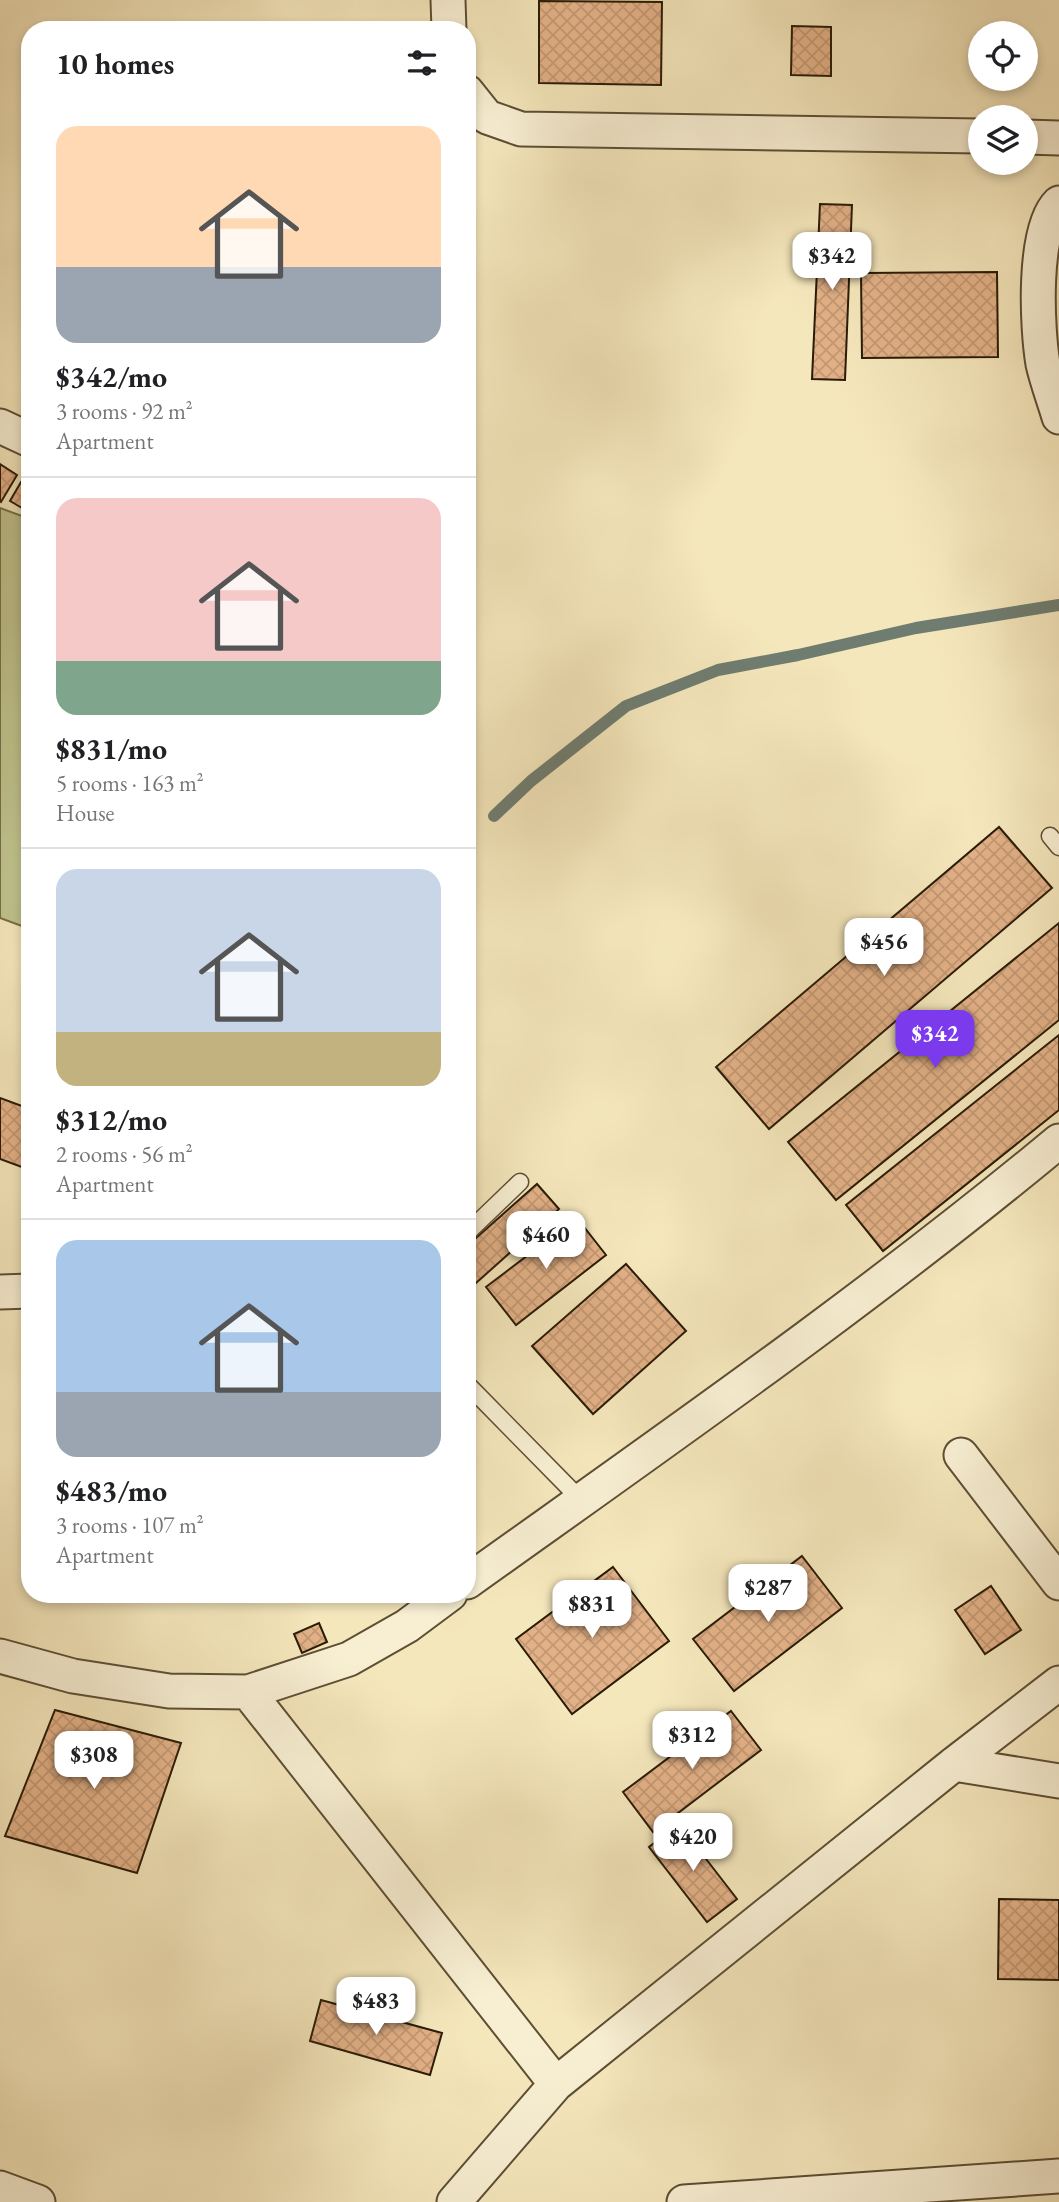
<!DOCTYPE html>
<meta charset="utf-8">
<style>
body{margin:0;font-family:"EB Garamond",serif;background:#f2f2f2;color:#202124;height:100vh;display:flex;flex-direction:column;font-size:26px;white-space:nowrap}
*{box-sizing:border-box;margin:0}
p{font-size:23px;color:#757577}
.icon{flex:none;width:38px;height:38px;fill:none;stroke:currentColor;stroke-width:2;stroke-linecap:round;stroke-linejoin:round}
.map{position:relative;flex:1;overflow:hidden}
.drawer{position:absolute;left:21px;top:21px;width:455px;height:1582px;display:flex;flex-direction:column;background:#fff;border-radius:28px;box-shadow:0 4px 10px #0003}
.drawer>*{flex:none}
.fabs{position:absolute;left:968px;top:21px;display:grid;gap:14px}
.fabs a{display:grid;place-items:center;width:70px;height:70px;border-radius:50%;background:#fff;box-shadow:0 4px 10px #0003;font-size:35px}
.price{position:absolute;translate:-50% -60px;padding:0 16px;border-radius:14px;background:#fff;color:#222;font-size:23px;line-height:46px;filter:drop-shadow(0 2px 4px #0008)}
.price::after{content:'';position:absolute;left:50%;top:42px;width:21px;height:16px;margin-left:-10px;background:inherit;clip-path:polygon(0 0,100% 0,50% 100%)}
.price.on{background:#7c3aed;color:#fff}
ul{padding:0;list-style:none}
li{display:grid;align-content:center;gap:14px;height:371px;padding:0 35px}
li+li{border-top:2px solid #e0e0e0}
li span{display:grid;place-items:center;height:217px;border-radius:21px;color:#555}
li>.icon{margin-inline-start:auto}
span .icon{width:126px;height:126px;fill:#fffc;stroke-width:1}
li b{font-size:30px}
h2{display:flex;justify-content:space-between;align-items:center;height:84px;padding:0 35px;font-size:30px}
.map>svg:first-child{display:block}
</style>
<div class="map">
<svg width="1059" height="2202" viewBox="0 0 1059 2202">
<defs>
<pattern id="building-cross-hatch" width="8" height="8" patternUnits="userSpaceOnUse" patternTransform="scale(1.75)"><rect width="8" height="8" fill="#e3b187"/><path d="M0 0l8 8M0 8l8-8" fill="none" stroke="#c39873"/></pattern>
</defs>
<rect width="100%" height="100%" fill="#f5e7bc"/>
<filter id="stains"><feTurbulence type="fractalNoise" baseFrequency=".00286" numOctaves="4"/><feColorMatrix values="0 0 0 0 .2 0 0 0 0 .09 0 0 0 0 .02 0 0 0 .5 -.17"/></filter>
<radialGradient id="worn" r=".72"><stop offset=".6" stop-color="#630" stop-opacity="0"/><stop offset="1" stop-color="#630" stop-opacity=".3"/></radialGradient>
<path fill="#c0c48e" stroke="#75704a" stroke-width="2" d="M0,508L30,519V929L0,918Z"/>
<g fill="none" stroke-linecap="round" stroke-linejoin="round">
<path stroke="#6f7d71" stroke-width="12" d="M494,816L531,781L626,706L718,670L798,655L916,628L1059,605"/>
</g>
<path fill="url(#building-cross-hatch)" stroke="#2a1b07" stroke-width="2" d="M539,1L662,2L661,85L539,83Z
M792,26L831,27V76L791,75Z
M820,204L852,205L845,380L812,379Z
M997,272L998,357L862,358L861,273Z
M0,464L17,475L1,502L0,501Z
M21,482L30,486V496L22,508L10,501Z
M999,827L1052,888L769,1129L716,1067Z
M1059,923V1020L836,1200L788,1142Z
M1059,1035V1110L883,1251L846,1205Z
M0,1098L30,1109V1170L0,1159Z
M537,1184L559,1209L467,1291V1246Z
M577,1218L606,1255L516,1325L486,1287Z
M626,1264L686,1331L593,1414L532,1346Z
M802,1556L842,1608L734,1691L693,1639Z
M613,1567L669,1641L572,1714L516,1639Z
M991,1586L1021,1630L985,1654L955,1610Z
M319,1623L327,1642L302,1653L294,1634Z
M55,1710L181,1743L137,1873L5,1836Z
M731,1711L761,1750L653,1832L623,1792Z
M679,1824L737,1899L707,1922L649,1847Z
M999,1899L1059,1900V1980L998,1979Z
M321,2000L442,2033L430,2075L310,2041Z"/>
<g fill="none" stroke-linecap="round" stroke-linejoin="round">
<defs>
<path id="service" d="M1050,836L1059,847
M467,1233L520,1182
M467,1384L581,1500"/>
<path id="minor" d="M448,0L449,30
M467,92L487,117L521,129L980,136
M1026,137L1059,138
M1059,203C1032,229 1037,329 1043,364C1047,382 1054,400 1059,417
M0,426L30,440
M0,1292L30,1291
M961,1455L1059,1583
M467,1582C667,1439 870,1298 1059,1141
M0,1656L73,1676L169,1691L248,1692L349,1659L407,1626L450,1594
M248,1692L556,2084
M954,1764L1059,1781
M0,2188L38,2202
M454,2202L556,2084L954,1764L1059,1683
M684,2202L1059,2176"/>
</defs>
<use href="#service" stroke="#5d4e34" stroke-width="19"/>
<use href="#minor" stroke="#5d4e34" stroke-width="37"/>
<use href="#service" stroke="#f8efd3" stroke-width="16"/>
<use href="#minor" stroke="#f8efd3" stroke-width="33"/>
</g>
<rect width="100%" height="100%" filter="url(#stains)"/>
<rect width="100%" height="100%" fill="url(#worn)"/>
</svg>
<div class="fabs">
<a><svg class="icon" aria-label="locate" viewBox="0 0 24 24"><circle cx="12" cy="12" r="6"/><path d="M12 2v4M12 18v4M2 12h4M18 12h4"/></svg></a>
<a><svg class="icon" aria-label="layers" viewBox="0 0 24 24"><path d="M12 4l9 5-9 5-9-5zM3 14l9 5 9-5"/></svg></a>
</div>
<b class="price" style="left:832px;top:292px">$342</b>
<b class="price" style="left:884px;top:978px">$456</b>
<b class="price on" style="left:935px;top:1070px">$342</b>
<b class="price" style="left:546px;top:1271px">$460</b>
<b class="price" style="left:768px;top:1624px">$287</b>
<b class="price" style="left:592px;top:1640px">$831</b>
<b class="price" style="left:692px;top:1771px">$312</b>
<b class="price" style="left:94px;top:1791px">$308</b>
<b class="price" style="left:693px;top:1873px">$420</b>
<b class="price" style="left:376px;top:2037px">$483</b>
<section class="drawer">
<h2>10 homes<svg class="icon" aria-label="filters" viewBox="0 0 24 24"><path d="M4 7h16M4 17h16"/><circle cx="9" cy="7" r="2"/><circle cx="15" cy="17" r="2"/></svg></h2>
<ul>
<li><span style="background:linear-gradient(#ffd9b3 65%,#9aa5b1 0)"><svg class="icon" aria-label="home" viewBox="0 0 24 24"><path d="M3 11l9-7 9 7M6 9v11h12V9"/></svg></span><div><b>$342/mo</b><p>3 rooms · 92 m²</p><p>Apartment</p></div></li>
<li><span style="background:linear-gradient(#f6c9c9 75%,#7fa58c 0)"><svg class="icon" aria-label="home" viewBox="0 0 24 24"><path d="M3 11l9-7 9 7M6 9v11h12V9"/></svg></span><div><b>$831/mo</b><p>5 rooms · 163 m²</p><p>House</p></div></li>
<li><span style="background:linear-gradient(#c9d6e8 75%,#c2b280 0)"><svg class="icon" aria-label="home" viewBox="0 0 24 24"><path d="M3 11l9-7 9 7M6 9v11h12V9"/></svg></span><div><b>$312/mo</b><p>2 rooms · 56 m²</p><p>Apartment</p></div></li>
<li><span style="background:linear-gradient(#a9c7e8 70%,#9aa5b1 0)"><svg class="icon" aria-label="home" viewBox="0 0 24 24"><path d="M3 11l9-7 9 7M6 9v11h12V9"/></svg></span><div><b>$483/mo</b><p>3 rooms · 107 m²</p><p>Apartment</p></div></li>
</ul>
</section>
</div>
